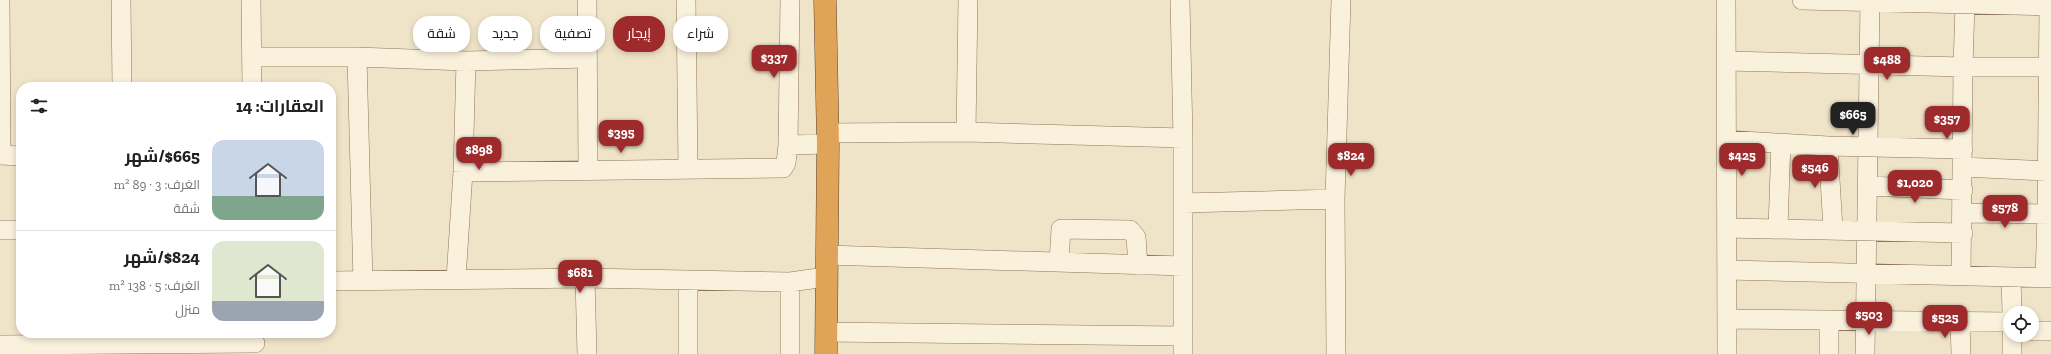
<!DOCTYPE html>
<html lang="ar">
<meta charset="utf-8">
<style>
body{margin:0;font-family:"Zilla Slab",Cairo,serif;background:#f2f2f2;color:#202124;direction:rtl;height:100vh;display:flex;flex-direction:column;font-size:15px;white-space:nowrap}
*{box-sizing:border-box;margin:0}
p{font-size:13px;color:#757577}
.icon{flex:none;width:22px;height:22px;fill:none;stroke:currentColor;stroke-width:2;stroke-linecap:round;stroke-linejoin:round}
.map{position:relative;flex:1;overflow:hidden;direction:ltr}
.drawer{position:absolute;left:16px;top:82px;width:320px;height:256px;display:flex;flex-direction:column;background:#fff;border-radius:16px;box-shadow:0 2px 6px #0003;direction:rtl}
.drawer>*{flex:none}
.guide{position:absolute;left:348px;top:16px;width:380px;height:36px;direction:rtl;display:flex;gap:8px}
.controls{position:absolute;left:2003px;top:306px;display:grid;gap:8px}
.controls a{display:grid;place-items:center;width:36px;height:36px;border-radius:50%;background:#fff;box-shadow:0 2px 6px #0003;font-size:20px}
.price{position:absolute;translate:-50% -34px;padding:0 9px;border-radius:8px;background:#9e2a2b;color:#fff;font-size:13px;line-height:26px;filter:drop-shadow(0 1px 2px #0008)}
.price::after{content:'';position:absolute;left:50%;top:24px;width:12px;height:9px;margin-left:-6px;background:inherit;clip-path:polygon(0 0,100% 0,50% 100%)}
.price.selected{background:#222;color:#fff}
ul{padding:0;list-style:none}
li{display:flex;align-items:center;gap:12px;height:100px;padding:0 12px}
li+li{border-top:1px solid #e0e0e0}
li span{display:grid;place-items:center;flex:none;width:112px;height:80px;border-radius:12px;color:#555}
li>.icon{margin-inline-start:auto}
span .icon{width:48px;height:48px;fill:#fffc;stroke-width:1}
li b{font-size:17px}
h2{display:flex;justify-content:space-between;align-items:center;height:48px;padding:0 12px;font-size:17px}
.pill{padding:0 14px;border-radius:16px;background:#fff;box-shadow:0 2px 6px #0003;font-size:14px;line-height:36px}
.pill.selected{background:#9e2a2b;color:#fff}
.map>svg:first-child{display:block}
</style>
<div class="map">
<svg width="2051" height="354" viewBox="0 0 2051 354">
<rect width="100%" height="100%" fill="#f0e4c8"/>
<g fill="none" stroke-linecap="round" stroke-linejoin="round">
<defs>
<path id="minor" d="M0,0L1,155
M121,0L122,87
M251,0L252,87
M587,0L588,170
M686,0L688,168
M1180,0L1183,138V354
M1726,0L1727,354
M1802,0L2051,6
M253,57H357L466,61L587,58
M357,57L363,281
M1726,61L1963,67H2048
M966,132L968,0
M827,133L966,132L1183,138
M1726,140L1828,146L1963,149
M788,145L828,144
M1828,146L1833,229
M0,155L21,156
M1963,167L2047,171
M463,172L783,168L786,163L788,145L790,0
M1868,186L1963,190
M1183,203L1335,199
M1963,213L2051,214
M1727,228L1963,233
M1778,228L1781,143
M0,230H21
M826,255L1183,266
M1059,262L1061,229L1130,230L1136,237L1138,265
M1727,270L2051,278
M1961,276L1963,67L1965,4
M2011,277L2012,313
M585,278L587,354
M2045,278L2047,214L2049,6
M456,279L463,172L466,61
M331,281L585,278L790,282L826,277
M790,282V354
M1727,319L2010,322
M1829,320V354
M1960,323L1961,354
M2032,331H2051
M826,332L1183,336
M0,345L255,343
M688,354V281
M1336,354L1335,199L1341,0
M1865,354L1870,1
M2012,354V335"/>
<path id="highway" d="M825,0L828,144L826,354"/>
</defs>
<use href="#minor" stroke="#8d765c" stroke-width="20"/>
<use href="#highway" stroke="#5b4430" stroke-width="23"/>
<use href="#minor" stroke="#faf1dc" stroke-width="19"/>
<use href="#highway" stroke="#e0a458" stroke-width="22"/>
</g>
</svg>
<div class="controls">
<a><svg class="icon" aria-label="locate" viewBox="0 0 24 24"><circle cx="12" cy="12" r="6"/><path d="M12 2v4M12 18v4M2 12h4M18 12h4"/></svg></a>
</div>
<b class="price" style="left:774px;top:79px">$337</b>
<b class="price" style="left:1887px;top:81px">$488</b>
<b class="price selected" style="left:1853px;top:136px">$665</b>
<b class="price" style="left:1947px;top:140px">$357</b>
<b class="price" style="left:621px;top:154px">$395</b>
<b class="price" style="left:479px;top:171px">$898</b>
<b class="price" style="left:1351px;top:177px">$824</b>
<b class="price" style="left:1742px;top:177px">$425</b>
<b class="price" style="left:1815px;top:189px">$546</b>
<b class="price" style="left:1915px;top:204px">$1,020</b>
<b class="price" style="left:2005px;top:229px">$578</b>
<b class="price" style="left:580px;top:294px">$681</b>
<b class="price" style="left:1869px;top:336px">$503</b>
<b class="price" style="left:1945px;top:339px">$525</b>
<div class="guide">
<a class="pill">شراء</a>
<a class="pill selected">إيجار</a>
<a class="pill">تصفية</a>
<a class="pill">جديد</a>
<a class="pill">شقة</a>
</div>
<section class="drawer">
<h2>العقارات: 14<svg class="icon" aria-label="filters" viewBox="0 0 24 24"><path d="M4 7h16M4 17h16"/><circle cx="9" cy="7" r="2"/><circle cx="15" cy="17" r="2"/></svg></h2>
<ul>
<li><span style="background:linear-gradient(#c9d6e8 70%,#7fa58c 0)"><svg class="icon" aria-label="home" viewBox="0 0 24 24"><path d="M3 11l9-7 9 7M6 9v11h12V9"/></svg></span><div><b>$665/شهر</b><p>الغرف: 3 · 89 m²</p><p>شقة</p></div></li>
<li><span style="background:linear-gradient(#dfe7d0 75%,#9aa5b1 0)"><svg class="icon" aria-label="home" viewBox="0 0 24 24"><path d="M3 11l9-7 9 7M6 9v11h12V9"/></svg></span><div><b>$824/شهر</b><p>الغرف: 5 · 138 m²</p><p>منزل</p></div></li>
</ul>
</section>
</div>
